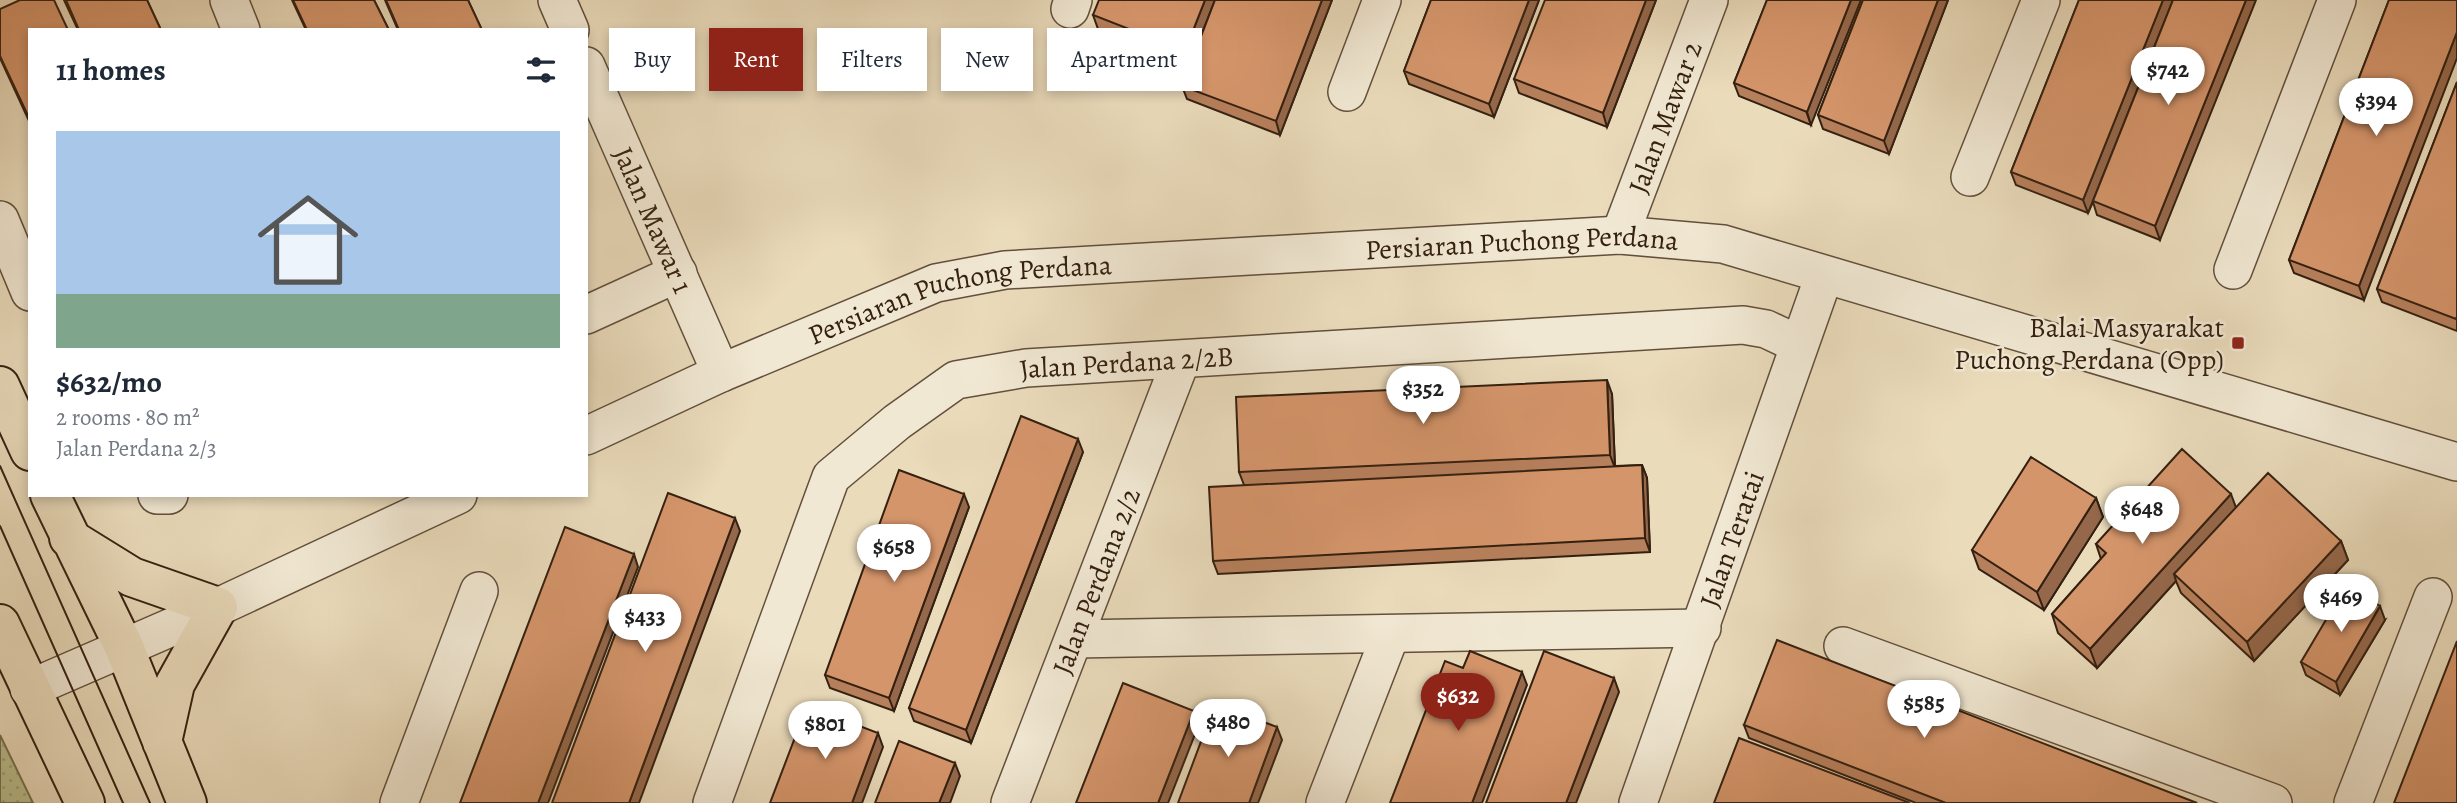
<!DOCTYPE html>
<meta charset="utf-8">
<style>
body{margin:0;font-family:Alegreya,serif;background:#f6f6f7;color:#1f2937;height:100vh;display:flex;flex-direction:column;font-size:26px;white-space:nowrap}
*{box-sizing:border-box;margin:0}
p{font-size:23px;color:#747a83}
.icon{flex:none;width:38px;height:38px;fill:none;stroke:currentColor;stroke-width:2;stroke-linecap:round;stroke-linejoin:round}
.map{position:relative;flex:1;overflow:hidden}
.details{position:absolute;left:28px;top:28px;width:560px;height:469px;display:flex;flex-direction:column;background:#fff;border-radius:0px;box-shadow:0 4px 10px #0003}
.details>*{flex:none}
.banner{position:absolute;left:609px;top:28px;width:665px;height:63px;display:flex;gap:14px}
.price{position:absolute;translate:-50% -60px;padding:0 16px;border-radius:24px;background:#fff;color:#222;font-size:23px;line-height:46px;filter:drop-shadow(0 2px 4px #0008)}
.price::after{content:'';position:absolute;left:50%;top:42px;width:21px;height:16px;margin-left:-10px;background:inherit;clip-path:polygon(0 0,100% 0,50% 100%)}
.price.current{background:#8f2418;color:#fff}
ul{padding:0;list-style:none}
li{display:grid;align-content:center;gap:14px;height:371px;padding:0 28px}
li span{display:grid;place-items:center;height:217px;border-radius:0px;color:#555}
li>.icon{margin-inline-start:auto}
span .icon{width:126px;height:126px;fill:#fffc;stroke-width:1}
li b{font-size:30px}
h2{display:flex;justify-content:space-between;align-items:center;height:84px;padding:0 28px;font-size:30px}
.tag{padding:0 24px;border-radius:0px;background:#fff;box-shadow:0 4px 10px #0003;font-size:24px;line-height:63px}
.tag.current{background:#8f2418;color:#fff}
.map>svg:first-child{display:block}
</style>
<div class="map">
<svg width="2457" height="803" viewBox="0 0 2457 803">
<defs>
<pattern id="park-dots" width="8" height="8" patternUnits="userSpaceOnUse" patternTransform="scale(1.75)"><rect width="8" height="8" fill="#babf8e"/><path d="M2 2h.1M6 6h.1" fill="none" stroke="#a0a479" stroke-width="1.8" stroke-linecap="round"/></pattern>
</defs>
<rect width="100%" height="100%" fill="#eadbbb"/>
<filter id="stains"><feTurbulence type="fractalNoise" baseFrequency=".00286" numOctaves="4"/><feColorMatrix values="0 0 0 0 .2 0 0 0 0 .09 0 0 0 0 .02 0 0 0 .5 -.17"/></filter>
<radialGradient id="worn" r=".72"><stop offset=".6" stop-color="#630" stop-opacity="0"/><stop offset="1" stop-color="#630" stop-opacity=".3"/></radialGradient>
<path fill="url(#park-dots)" stroke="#777050" stroke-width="2" d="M0,735L33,803H0Z"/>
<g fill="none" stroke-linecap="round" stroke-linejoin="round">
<defs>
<g id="minor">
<path d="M229,0L241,30"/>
<path d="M557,0L570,30"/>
<path d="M1070,9L1073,0"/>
<path id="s1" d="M586,66L721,373"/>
<path d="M1347,92L1382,0"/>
<path d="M1970,177L2041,0"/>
<path d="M0,220L30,292"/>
<path id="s2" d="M1620,235L1709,0"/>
<path d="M2233,270L2337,0"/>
<path d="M586,315L678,273"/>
<path id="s3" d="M586,436L721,373L936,283L1005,270L1620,235L1723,244L2457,462"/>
<path d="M157,495H169"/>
<path d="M1074,639L1702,628"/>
<path d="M1843,646L2273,803"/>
<path d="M29,689L218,607L458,495"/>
<path d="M399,803L479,591"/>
<path id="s4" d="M712,803L831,477L897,422L956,380L1026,368L1743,325L1766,329L1798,344"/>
<path id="s5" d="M1010,803L1181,360"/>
<path d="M1325,803L1390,636"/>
<path id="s6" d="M1638,803L1824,276"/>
<path d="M2353,803L2433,597"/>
</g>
<path id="major" d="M0,386L30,451
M50,495L124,647L187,803
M69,538L132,577L218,607L175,684L162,742
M0,624L85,803"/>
</defs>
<use href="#minor" stroke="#624f3c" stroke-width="40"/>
<use href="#major" stroke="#342011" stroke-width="42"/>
<use href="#minor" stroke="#f1e8d3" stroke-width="37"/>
<use href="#major" stroke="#eadbbb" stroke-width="38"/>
<path stroke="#342011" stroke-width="2" d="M0,466L150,803
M0,526L123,803"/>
</g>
<path fill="#b7805c" stroke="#342011" stroke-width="2" d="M64,0H147L161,30H78Z
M292,0H374L389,30H306Z
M385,0H468L482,30H398Z
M1332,0L1280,135L1187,99L1182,86L1190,64L1098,29L1093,15Z
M1431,0H1539L1494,117L1409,84L1404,71Z
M1656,0L1607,127L1519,93L1514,79Z
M1767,0L1811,125L1739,96L1734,83Z
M1863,0H1948L1889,154L1823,129L1818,115Z
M2079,0H2173L2113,151L2173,0L2160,240L2097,215L2093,202L2088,213L2016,185L2011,172Z
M2389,0L2364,300L2294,273L2289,260Z
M0,9L30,30V123L0,58Z
M2457,82V331L2382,302L2377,289Z
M1612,394L1615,466L1642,465L1647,478L1650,552L1218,574L1213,561L1244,485L1239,472Z
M1083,452L971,743L914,721L909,708Z
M2096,498L2103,517L2044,610L1979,569L1972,550Z
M969,507L894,711L830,688L825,675Z
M2236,507L2341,541L2348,560L2254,661L2181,593L2176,581L2097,668L2058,633L2052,614L2101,559L2096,544Z
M2385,620L2340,695L2306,675L2301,662Z
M1744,725L2197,803H1916L1749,738Z"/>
<path fill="#95684b" stroke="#342011" stroke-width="2" d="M1205,0H1215L1190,64L1185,51Z
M1322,0H1332L1280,135L1276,121Z
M1529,0H1539L1494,117L1489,104Z
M1646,0H1656L1607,127L1603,113Z
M1851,0H1861L1811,125L1807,112Z
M1938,0H1948L1889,154L1884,141Z
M2163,0H2173L2088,213L2083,200Z
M2246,0H2256L2160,240L2155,226Z
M2457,32V58L2364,300L2359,286Z
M1607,380L1612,394L1615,468L1610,455Z
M1078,439L1083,452L971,743L966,730Z
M1642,465L1647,478L1650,552L1645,538Z
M964,494L969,507L894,711L889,698Z
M2231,494L2238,513L2174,574L2176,581L2097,668L2090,649Z
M2096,498L2103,517L2044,610L2037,592Z
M735,518L740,531L639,803H629Z
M2341,541L2348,560L2254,661L2247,642Z
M634,554L638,567L548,803H538Z
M2380,606L2385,620L2340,695L2336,682Z
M1522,672L1527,685L1482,803H1472Z
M1614,678L1619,692L1576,803H1566Z
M1194,711L1199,724L1168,803H1158Z
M1277,727L1282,740L1258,803H1249Z
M878,733L883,747L862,803H852Z
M955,763L960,776L950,803H939Z"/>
<path fill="#d5956b" stroke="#342011" stroke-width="2" d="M20,0H54L68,30H30V120L0,56V9Z
M66,0H147L161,30H79Z
M293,0H374L389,30H307Z
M386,0H468L482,30H399Z
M1099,0H1205L1185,51L1093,15Z
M1215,0H1322L1276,121L1182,86Z
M1431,0H1529L1489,104L1404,71Z
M1545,0H1646L1603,113L1514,79Z
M1767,0H1851L1807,112L1734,83Z
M1863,0H1938L1884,141L1818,115Z
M2079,0H2163L2083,200L2011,172Z
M2173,0H2246L2155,226L2093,201Z
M2389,0H2457V32L2359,286L2289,260Z
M2457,82V317L2456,319L2377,289Z
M1607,380L1610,455L1239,472L1236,397Z
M1021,416L1078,439L966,730L909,708Z
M2182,449L2231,494L2090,649L2052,614L2106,553L2096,544Z
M2031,457L2096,498L2037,592L1972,550Z
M1642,465L1645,538L1213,561L1209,487Z
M899,470L964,494L889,698L825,675Z
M2268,473L2341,541L2247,642L2174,574Z
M668,493L735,518L629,803H552Z
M565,527L634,554L538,803H460Z
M2346,586L2380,606L2336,682L2301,662Z
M1777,640L2197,803H1946L1744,725Z
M2457,641V803H2394Z
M1470,651L1522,672L1472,803H1390L1445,661L1463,668Z
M1544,651L1614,678L1566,803H1486Z
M1123,683L1194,711L1158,803H1076Z
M1215,704L1277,727L1249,803H1178Z
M807,706L878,733L852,803H770Z
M1739,738L1910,803H1714Z
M899,741L955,763L939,803H875Z"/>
<rect fill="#8f2418" stroke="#f1e8d3" stroke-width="2.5" x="2231" y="336" width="14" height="14" rx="3.5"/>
<g text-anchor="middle" stroke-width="5" stroke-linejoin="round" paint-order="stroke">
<g font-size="28" fill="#342011" stroke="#f1e8d3">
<text dy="10" stroke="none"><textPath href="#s2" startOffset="126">Jalan Mawar 2</textPath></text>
<text dy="10" stroke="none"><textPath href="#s1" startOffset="168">Jalan Mawar 1</textPath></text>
<text dy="10" stroke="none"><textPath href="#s3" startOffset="970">Persiaran Puchong Perdana</textPath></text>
<text dy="10" stroke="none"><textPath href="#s3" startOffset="402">Persiaran Puchong Perdana</textPath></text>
<text dy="10" stroke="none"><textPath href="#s4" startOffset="677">Jalan Perdana 2/2B</textPath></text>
<text dy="10" stroke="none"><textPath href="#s6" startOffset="280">Jalan Teratai</textPath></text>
<text dy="10" stroke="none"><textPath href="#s5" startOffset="238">Jalan Perdana 2/2</textPath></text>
</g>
<g font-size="28" fill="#342011" stroke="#f1e8d3" text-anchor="end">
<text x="2224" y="337">Balai Masyarakat<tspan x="2224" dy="32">Puchong Perdana (Opp)</tspan></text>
</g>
</g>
<rect width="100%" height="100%" filter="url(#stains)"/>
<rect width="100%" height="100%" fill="url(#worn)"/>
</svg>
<b class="price" style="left:2168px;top:107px">$742</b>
<b class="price" style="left:2376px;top:138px">$394</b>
<b class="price" style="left:1423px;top:426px">$352</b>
<b class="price" style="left:2142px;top:546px">$648</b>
<b class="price" style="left:894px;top:584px">$658</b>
<b class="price" style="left:2341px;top:634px">$469</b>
<b class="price" style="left:645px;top:654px">$433</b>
<b class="price current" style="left:1458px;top:733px">$632</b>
<b class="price" style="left:1924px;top:740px">$585</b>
<b class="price" style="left:1228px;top:759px">$480</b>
<b class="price" style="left:825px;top:761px">$801</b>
<div class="banner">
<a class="tag">Buy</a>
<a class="tag current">Rent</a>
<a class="tag">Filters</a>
<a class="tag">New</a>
<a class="tag">Apartment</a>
</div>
<section class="details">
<h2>11 homes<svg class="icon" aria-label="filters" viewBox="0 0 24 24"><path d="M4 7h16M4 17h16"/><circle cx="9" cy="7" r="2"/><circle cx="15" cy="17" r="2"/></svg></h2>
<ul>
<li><span style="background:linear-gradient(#a9c7e8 75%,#7fa58c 0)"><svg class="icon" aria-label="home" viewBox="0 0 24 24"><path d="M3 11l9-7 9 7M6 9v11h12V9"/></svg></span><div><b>$632/mo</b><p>2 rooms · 80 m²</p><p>Jalan Perdana 2/3</p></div></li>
</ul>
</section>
</div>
